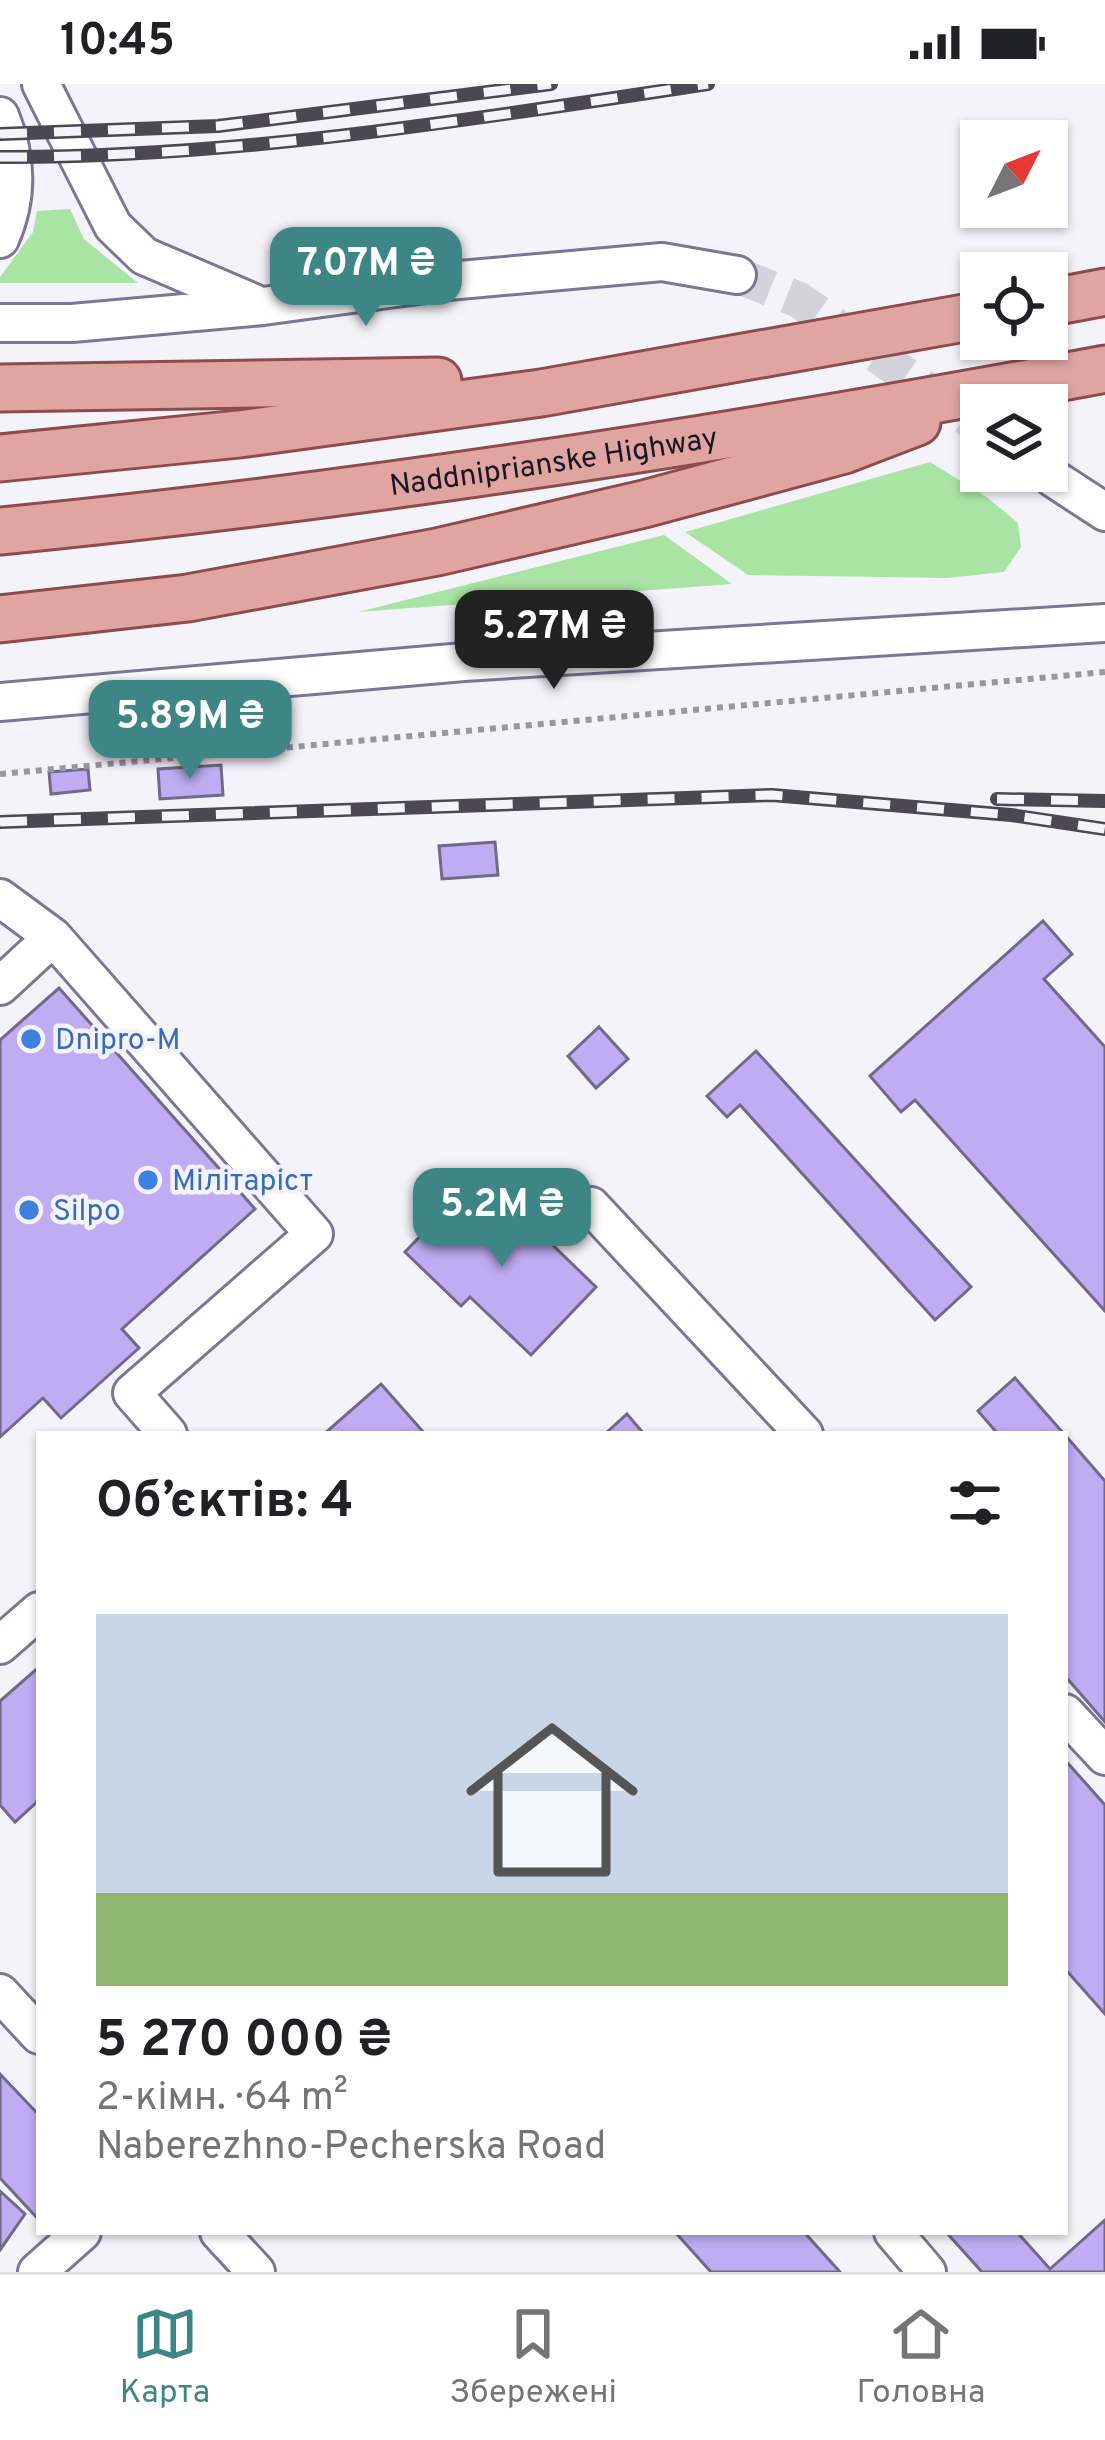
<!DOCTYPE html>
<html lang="uk">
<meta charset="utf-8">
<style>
body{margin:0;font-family:Overpass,sans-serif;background:#f2f2f2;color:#202124;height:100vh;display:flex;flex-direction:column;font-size:45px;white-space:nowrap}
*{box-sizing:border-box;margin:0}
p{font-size:39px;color:#757577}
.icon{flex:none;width:66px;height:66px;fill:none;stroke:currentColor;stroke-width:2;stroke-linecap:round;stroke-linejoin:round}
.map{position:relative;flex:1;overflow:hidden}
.sheet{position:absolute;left:36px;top:1347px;width:1032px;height:804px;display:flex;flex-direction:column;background:#fff;border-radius:0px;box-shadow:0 3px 9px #0004}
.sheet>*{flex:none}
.needle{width:78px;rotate:48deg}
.tools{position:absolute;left:960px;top:36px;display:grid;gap:24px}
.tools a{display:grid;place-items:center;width:108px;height:108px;border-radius:0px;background:#fff;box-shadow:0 3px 9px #0004;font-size:60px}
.price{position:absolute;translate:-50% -102px;padding:0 27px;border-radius:24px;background:#3e8686;color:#fff;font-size:39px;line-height:78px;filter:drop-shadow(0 3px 6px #0008)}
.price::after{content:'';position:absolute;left:50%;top:72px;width:36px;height:27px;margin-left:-18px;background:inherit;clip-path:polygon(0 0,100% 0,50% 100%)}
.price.active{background:#222;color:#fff}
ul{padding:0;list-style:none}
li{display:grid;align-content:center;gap:24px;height:636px;padding:0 60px}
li+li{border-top:3px solid #e0e0e0}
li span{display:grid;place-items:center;height:372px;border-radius:0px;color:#555}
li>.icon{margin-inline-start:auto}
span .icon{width:216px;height:216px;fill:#fffc;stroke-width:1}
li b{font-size:51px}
h2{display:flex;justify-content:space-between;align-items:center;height:144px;padding:0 60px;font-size:51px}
.status{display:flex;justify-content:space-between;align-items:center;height:84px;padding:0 60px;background:#fff;direction:ltr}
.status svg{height:33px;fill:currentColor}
.menu{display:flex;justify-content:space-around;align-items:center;height:168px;border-top:3px solid #e0e0e0;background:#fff;font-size:33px;color:#757577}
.menu a{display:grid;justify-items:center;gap:6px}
.menu .active{color:#3e8686}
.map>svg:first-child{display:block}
</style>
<div class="status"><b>10:45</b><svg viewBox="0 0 49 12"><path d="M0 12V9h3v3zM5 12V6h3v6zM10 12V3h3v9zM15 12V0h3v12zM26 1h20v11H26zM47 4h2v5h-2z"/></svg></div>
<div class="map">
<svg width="1105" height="2188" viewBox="0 0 1105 2188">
<rect width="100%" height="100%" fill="#f5f3fa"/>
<path fill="#aae4a4" d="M70,125L84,155L138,199H0V193L33,148L37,127Z
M930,378L988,414L1018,439L1021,463L1004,488L947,494L748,491L685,448Z
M664,451L732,500L358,528Z"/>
<path fill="#bfacf2" stroke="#716988" stroke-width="3" d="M221,681L223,711L160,715L158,685Z
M88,685L90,706L51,710L49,688Z
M495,758L498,791L442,795L439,762Z
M1043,837L1072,870L1044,895L1105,963V1227L915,1016L901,1028L870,992Z
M59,904L255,1125L122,1245L139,1264L61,1334L43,1314L0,1353V956Z
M599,943L628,975L596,1004L568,972Z
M756,967L971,1203L935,1236L740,1021L727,1033L707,1012Z
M459,1112L482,1135L503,1113L596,1203L531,1271L470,1213L461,1222L405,1168Z
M1015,1294L1064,1350H998L978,1327Z
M381,1300L425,1350H324Z
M627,1330L644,1350H605Z
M1065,1351L1105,1397V1638L1065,1592Z
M39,1583V1716L15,1738L0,1721V1617Z
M1065,1676L1105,1721V1930L1065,1885Z
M0,1990L39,2031V2136L0,2094Z
M0,2107L25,2130L0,2166Z
M1105,2136V2188H982L946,2148H1017L1050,2185Z
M675,2148H804L840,2188H711Z"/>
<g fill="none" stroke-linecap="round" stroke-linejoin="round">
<path stroke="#d4d2da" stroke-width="36" stroke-dasharray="36 18" stroke-linecap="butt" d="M737,191L799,216L981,344"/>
<defs>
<path id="minor" d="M41,0L113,142L144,172L254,219
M0,32C17,73 18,115 0,155
M0,239H72L263,222L448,197L662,178L737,191
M1053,394L1105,428
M0,618L464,578L1105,539
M0,814L53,853L314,1150L132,1309L168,1350
M0,902L53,853
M591,1122L804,1350
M0,1561L39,1527
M1065,1629L1105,1672
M0,1909L39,1951
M219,2148L256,2188
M893,2148L927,2188
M37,2188L82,2148"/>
<g id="major">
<path d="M1047,219L1105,208"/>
<path d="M0,304L438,297"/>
<path d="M0,374L239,350L541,309L981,231"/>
<path id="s1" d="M0,447C370,411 739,353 1105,285"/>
<path d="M0,535L188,514L437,468L644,420L844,366L917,338"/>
</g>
</defs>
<use href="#minor" stroke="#7d7595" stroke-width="42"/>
<use href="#major" stroke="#8d4c4c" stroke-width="51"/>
<path stroke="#98969f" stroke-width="6" stroke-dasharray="6 6" stroke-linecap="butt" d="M0,690L1105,588"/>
<use href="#minor" stroke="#fff" stroke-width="36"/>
<use href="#major" stroke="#e0a5a1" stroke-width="45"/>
<defs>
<path id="rail" d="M0,50L218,42L551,0
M0,73C238,74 473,35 708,0
M997,715L1105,717
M0,738L772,711L1011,731L1105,745"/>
</defs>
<use href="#rail" stroke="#4b4853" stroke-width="14"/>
<use href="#rail" stroke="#f5f3fa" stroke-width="9" stroke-dasharray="27" stroke-linecap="butt"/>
</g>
<g fill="#3f7fe0" stroke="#f5f3fa" stroke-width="4.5">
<circle cx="31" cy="955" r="12"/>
<circle cx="148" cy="1096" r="12"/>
<circle cx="29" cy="1126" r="12"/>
</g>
<g text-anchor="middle" stroke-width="9" stroke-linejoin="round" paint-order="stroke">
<g font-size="30" fill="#191622" stroke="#f5f3fa">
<text dy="10" stroke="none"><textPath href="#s1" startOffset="558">Naddniprianske Highway</textPath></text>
</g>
<g font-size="30" fill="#366cbe" stroke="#f5f3fa" text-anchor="start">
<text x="55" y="965">Dnipro-M</text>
<text x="172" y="1106">Мілітаріст</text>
<text x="53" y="1136">Silpo</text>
</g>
</g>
</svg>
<div class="tools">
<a><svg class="needle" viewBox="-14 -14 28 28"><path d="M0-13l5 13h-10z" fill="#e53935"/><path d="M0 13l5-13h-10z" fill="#757577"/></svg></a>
<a><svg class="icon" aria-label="locate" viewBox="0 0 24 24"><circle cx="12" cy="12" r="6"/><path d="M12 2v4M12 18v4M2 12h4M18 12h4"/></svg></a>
<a><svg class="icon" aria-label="layers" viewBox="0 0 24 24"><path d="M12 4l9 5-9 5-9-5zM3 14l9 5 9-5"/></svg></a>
</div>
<b class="price" style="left:366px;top:245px">7.07M ₴</b>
<b class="price active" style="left:554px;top:608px">5.27M ₴</b>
<b class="price" style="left:190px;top:698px">5.89M ₴</b>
<b class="price" style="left:502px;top:1186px">5.2M ₴</b>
<section class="sheet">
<h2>Об’єктів: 4<svg class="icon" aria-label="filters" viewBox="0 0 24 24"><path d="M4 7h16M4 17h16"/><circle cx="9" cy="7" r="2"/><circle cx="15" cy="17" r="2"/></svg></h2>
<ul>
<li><span style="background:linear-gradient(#c9d6e8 75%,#8fb573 0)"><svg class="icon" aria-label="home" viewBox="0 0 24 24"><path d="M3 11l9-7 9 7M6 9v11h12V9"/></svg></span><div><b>5 270 000 ₴</b><p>2-кімн. · 64 m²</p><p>Naberezhno-Pecherska Road</p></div></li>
</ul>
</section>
</div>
<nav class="menu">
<a class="active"><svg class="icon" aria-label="map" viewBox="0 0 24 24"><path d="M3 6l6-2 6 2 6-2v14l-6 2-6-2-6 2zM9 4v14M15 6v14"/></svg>Карта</a>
<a><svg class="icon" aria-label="saved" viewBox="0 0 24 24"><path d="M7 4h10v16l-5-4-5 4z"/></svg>Збережені</a>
<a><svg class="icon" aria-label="home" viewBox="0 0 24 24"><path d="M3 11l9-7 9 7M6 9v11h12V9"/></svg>Головна</a>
</nav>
